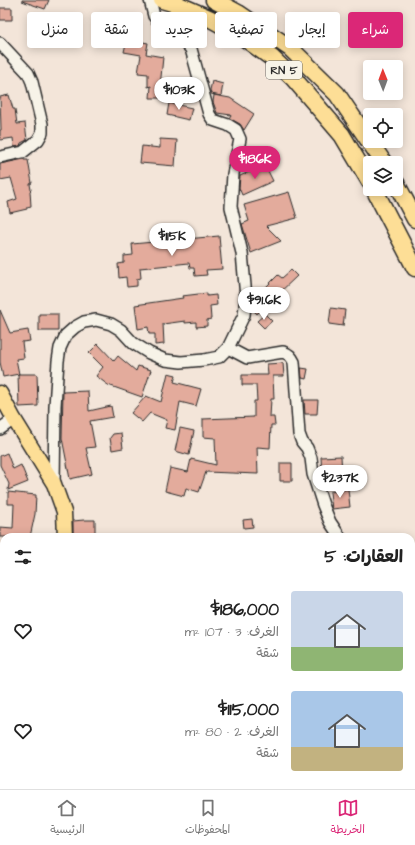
<!DOCTYPE html>
<html lang="ar">
<meta charset="utf-8">
<style>
body{margin:0;font-family:"Architects Daughter","Playpen Sans Arabic",sans-serif;background:#f2f2f2;color:#222;direction:rtl;height:100vh;display:flex;flex-direction:column;font-size:15px;white-space:nowrap}
*{box-sizing:border-box;margin:0}
p{font-size:13px;color:#767676}
.icon{flex:none;width:22px;height:22px;fill:none;stroke:currentColor;stroke-width:2;stroke-linecap:round;stroke-linejoin:round}
.map{position:relative;flex:1;overflow:hidden;direction:ltr}
.drawer{position:absolute;left:0px;top:533px;width:415px;height:256px;display:flex;flex-direction:column;background:#fff;border-radius:12px 12px 0 0;box-shadow:0 2px 10px #0003;direction:rtl}
.drawer>*{flex:none}
.top-card{position:absolute;left:12px;top:12px;width:391px;height:36px;direction:rtl;display:flex;gap:8px}
.needle{width:26px;rotate:359deg}
.fabs{position:absolute;left:363px;top:60px;display:grid;gap:8px}
.fabs a{display:grid;place-items:center;width:40px;height:40px;border-radius:4px;background:#fff;box-shadow:0 2px 10px #0003;font-size:20px}
.price{position:absolute;translate:-50% -34px;padding:0 9px;border-radius:14px;background:#fff;color:#222;font-size:13px;line-height:26px;filter:drop-shadow(0 1px 2px #0008)}
.price::after{content:'';position:absolute;left:50%;top:24px;width:12px;height:9px;margin-left:-6px;background:inherit;clip-path:polygon(0 0,100% 0,50% 100%)}
.price.selected{background:#db2777;color:#fff}
ul{padding:0;list-style:none}
li{display:flex;align-items:center;gap:12px;height:100px;padding:0 12px}
li span{display:grid;place-items:center;flex:none;width:112px;height:80px;border-radius:4px;color:#555}
li>.icon{margin-inline-start:auto}
span .icon{width:48px;height:48px;fill:#fffc;stroke-width:1}
li b{font-size:17px}
h2{display:flex;justify-content:space-between;align-items:center;height:48px;padding:0 12px;font-size:17px}
.tag{padding:0 14px;border-radius:4px;background:#fff;box-shadow:0 2px 10px #0003;font-size:14px;line-height:36px}
.tag.selected{background:#db2777;color:#fff}
.tabs{display:flex;justify-content:space-around;align-items:center;height:56px;border-top:1px solid #e0e0e0;background:#fff;font-size:11px;color:#767676}
.tabs a{display:grid;justify-items:center;gap:2px}
.tabs .selected{color:#db2777}
.map>svg:first-child{display:block}
</style>
<div class="map">
<svg width="415" height="789" viewBox="0 0 415 789">
<rect width="100%" height="100%" fill="#f3e5d9"/>
<filter id="ink" filterUnits="userSpaceOnUse"><feTurbulence type="fractalNoise" baseFrequency=".025" numOctaves="2"/><feDisplacementMap in="SourceGraphic" scale="8" xChannelSelector="R" yChannelSelector="G"/><feConvolveMatrix kernelMatrix="1 2 1 2 8 2 1 2 1" color-interpolation-filters="sRGB"/></filter>
<g filter="url(#ink)">
<path fill="#e3ab9c" stroke="#2b2b2b" d="M22,0H49L45,9L22,1Z
M0,8H12V20H0Z
M118,21L136,25L134,39L115,36Z
M127,39L148,43L146,54L163,57L160,87H165V98H150L151,86L148,87V74L138,73L141,55L124,52Z
M212,81L223,84L221,96L211,94L210,90Z
M9,95L13,109H15L17,124L25,123L27,140L21,143L20,146L14,147L13,138L0,140V130H1L0,97Z
M214,95L230,98L254,114L244,130L240,124L229,118L231,115L217,113L213,102Z
M169,103L192,108L189,120L167,115Z
M160,139L177,140L175,166L140,163L142,146L160,148Z
M24,159V160H28L32,183L30,184L31,190L30,191L31,206L27,207V209L10,213L8,202L17,199L11,178L0,180V164Z
M265,165L273,181L242,195L239,188L240,176Z
M289,192L297,218L266,226L281,241L251,253L242,224L249,221L244,205Z
M219,236L222,269L206,270L207,275L195,276L194,268H190L189,263L140,268L141,278L137,279V286L127,287L126,277L119,278L118,264L124,263V256L133,255L132,244Z
M291,270L297,276L257,314L252,309L253,300L278,275L282,278Z
M207,293V296L216,295L217,305L210,306L211,319L207,320V326L196,327V322L185,323V321L163,324L164,344L155,345V334H149L148,327L138,329L135,305L183,298L182,296Z
M331,308L345,310L343,326L329,324Z
M0,310L10,333L28,330L30,341L22,342L24,358L16,359L19,374L3,377L0,362Z
M39,314H58V331H39Z
M265,314L272,321L264,328L257,321Z
M98,344L114,361L118,356L136,371L138,366L151,370L142,397L108,385L96,376L103,367L89,353Z
M283,363L284,376H273L274,399H271L270,417H274L275,425H271L270,448L257,447L258,474L206,472L199,492L186,488L184,496L165,491L170,468L188,472L191,459L216,465L215,438L203,437V419L254,417V401H257L256,385H242V375H268L267,364Z
M301,368L308,369L306,379L302,378Z
M168,373L176,375L174,382L201,389L196,406L180,402L175,430L165,428L167,420L150,413L142,422L131,413L146,396L161,402Z
M18,374H37L38,406L19,407Z
M88,391L89,411L111,406L113,417L90,421L95,447L86,448L92,474L70,479L62,438L63,392Z
M304,400H318L317,414H305Z
M180,428L194,431L189,455L175,451Z
M121,433L123,448L112,450L110,438L113,434Z
M7,453L13,469L21,465L28,482L8,490L9,484L0,465V456Z
M341,456L342,475L322,477L321,457Z
M280,463H292V481H280Z
M348,489L350,507L332,509L330,492Z
M8,492L36,495L35,514L30,537H0V527L13,528L14,504H8Z
M252,519L253,527L244,528L243,520Z
M84,520H95V536H73V521Z"/>
<g fill="none" stroke-linecap="round" stroke-linejoin="round">
<defs>
<path id="minor" d="M0,43L28,73L32,82L42,124V133L38,140L23,152L0,157
M228,348L247,358L283,352C289,354 291,356 294,362L299,434L302,442L307,448L311,458L313,474L323,505L330,522L340,537
M0,429L14,419
M54,484L55,406L58,361L60,348L66,335L75,327L84,322L96,320L111,324L121,330L133,343L149,353L165,360L181,362L204,360L219,357L228,348L244,315L246,297L242,253L231,207L233,174L240,139L236,130L228,125L213,120L209,114L191,49L182,39L165,30L154,16L150,0
M0,554H4
M0,660H4
M0,777H4"/>
<path id="major" d="M0,393L14,419L54,484L64,512L65,537
M69,789V785"/>
<path id="highway" d="M162,0L179,5L209,18L240,35L272,58L294,79L342,135L370,182
M214,0L238,13L290,48L337,94L384,163
M396,183L415,219
M374,189L415,268"/>
</defs>
<use href="#minor" stroke="#2b2b2b" stroke-width="14"/>
<use href="#major" stroke="#2b2b2b" stroke-width="17"/>
<use href="#highway" stroke="#2b2b2b" stroke-width="19"/>
<use href="#minor" stroke="#f7f3e8" stroke-width="11"/>
<use href="#major" stroke="#fdde96" stroke-width="14"/>
<use href="#highway" stroke="#fdde96" stroke-width="16"/>
</g>
</g>
<g text-anchor="middle" stroke-width="3" stroke-linejoin="round" paint-order="stroke">
<rect fill="#f7f3e8" stroke="#686764" stroke-width="1" x="266" y="61" width="36" height="18" rx="3"/>
<g font-size="11" font-weight="bold" fill="#2b2b2b">
<text x="284" y="74">RN 5</text>
</g>
</g>
</svg>
<div class="fabs">
<a><svg class="needle" viewBox="-14 -14 28 28"><path d="M0-13l5 13h-10z" fill="#e53935"/><path d="M0 13l5-13h-10z" fill="#767676"/></svg></a>
<a><svg class="icon" aria-label="locate" viewBox="0 0 24 24"><circle cx="12" cy="12" r="6"/><path d="M12 2v4M12 18v4M2 12h4M18 12h4"/></svg></a>
<a><svg class="icon" aria-label="layers" viewBox="0 0 24 24"><path d="M12 4l9 5-9 5-9-5zM3 14l9 5 9-5"/></svg></a>
</div>
<b class="price" style="left:179px;top:111px">$103K</b>
<b class="price selected" style="left:255px;top:180px">$186K</b>
<b class="price" style="left:172px;top:257px">$115K</b>
<b class="price" style="left:264px;top:321px">$91.6K</b>
<b class="price" style="left:340px;top:499px">$237K</b>
<div class="top-card">
<a class="tag selected">شراء</a>
<a class="tag">إيجار</a>
<a class="tag">تصفية</a>
<a class="tag">جديد</a>
<a class="tag">شقة</a>
<a class="tag">منزل</a>
</div>
<section class="drawer">
<h2>العقارات: 5<svg class="icon" aria-label="filters" viewBox="0 0 24 24"><path d="M4 7h16M4 17h16"/><circle cx="9" cy="7" r="2"/><circle cx="15" cy="17" r="2"/></svg></h2>
<ul>
<li><span style="background:linear-gradient(#c9d6e8 70%,#8fb573 0)"><svg class="icon" aria-label="home" viewBox="0 0 24 24"><path d="M3 11l9-7 9 7M6 9v11h12V9"/></svg></span><div><b>$186,000</b><p>الغرف: 3 · 107 m²</p><p>شقة</p></div><svg class="icon" aria-label="heart" viewBox="0 0 24 24"><path d="M12 20l-8-8c-3-5 5-10 8-4 3-6 11-1 8 4z"/></svg></li>
<li><span style="background:linear-gradient(#a9c7e8 70%,#c2b280 0)"><svg class="icon" aria-label="home" viewBox="0 0 24 24"><path d="M3 11l9-7 9 7M6 9v11h12V9"/></svg></span><div><b>$115,000</b><p>الغرف: 2 · 80 m²</p><p>شقة</p></div><svg class="icon" aria-label="heart" viewBox="0 0 24 24"><path d="M12 20l-8-8c-3-5 5-10 8-4 3-6 11-1 8 4z"/></svg></li>
</ul>
</section>
</div>
<nav class="tabs">
<a class="selected"><svg class="icon" aria-label="map" viewBox="0 0 24 24"><path d="M3 6l6-2 6 2 6-2v14l-6 2-6-2-6 2zM9 4v14M15 6v14"/></svg>الخريطة</a>
<a><svg class="icon" aria-label="saved" viewBox="0 0 24 24"><path d="M7 4h10v16l-5-4-5 4z"/></svg>المحفوظات</a>
<a><svg class="icon" aria-label="home" viewBox="0 0 24 24"><path d="M3 11l9-7 9 7M6 9v11h12V9"/></svg>الرئيسية</a>
</nav>
